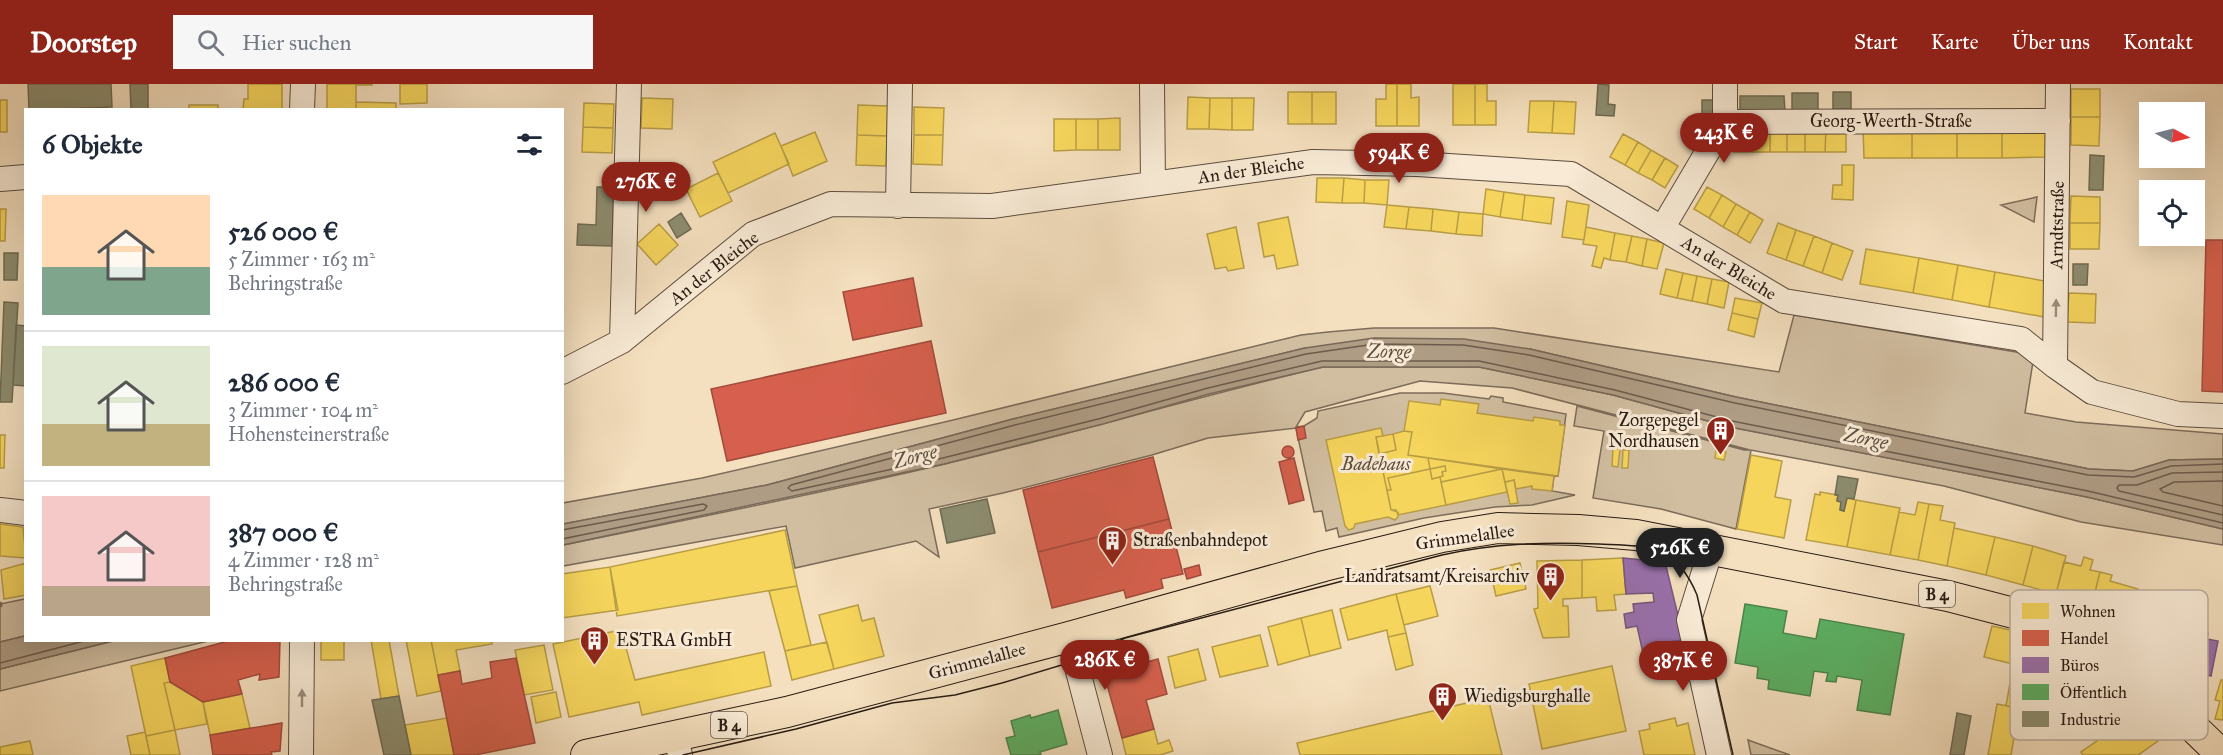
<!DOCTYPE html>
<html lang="de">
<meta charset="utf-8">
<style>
body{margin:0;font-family:"IM FELL Great Primer",serif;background:#f6f6f7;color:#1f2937;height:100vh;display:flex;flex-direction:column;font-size:22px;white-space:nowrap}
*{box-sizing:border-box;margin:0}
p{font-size:20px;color:#747a83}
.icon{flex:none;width:33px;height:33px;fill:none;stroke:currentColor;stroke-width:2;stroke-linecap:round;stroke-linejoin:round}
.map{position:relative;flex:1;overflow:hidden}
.panel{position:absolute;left:24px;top:24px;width:540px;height:534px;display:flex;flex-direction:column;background:#fff;border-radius:0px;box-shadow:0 6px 24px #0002}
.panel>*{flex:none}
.needle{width:39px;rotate:97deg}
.tools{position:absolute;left:2139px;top:18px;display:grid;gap:12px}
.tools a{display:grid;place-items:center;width:66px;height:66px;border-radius:0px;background:#fff;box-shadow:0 6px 24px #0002;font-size:30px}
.price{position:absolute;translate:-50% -51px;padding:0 14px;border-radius:21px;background:#8f2418;color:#fff;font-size:20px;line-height:39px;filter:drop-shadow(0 2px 3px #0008)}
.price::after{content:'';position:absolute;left:50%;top:36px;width:18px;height:14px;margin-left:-9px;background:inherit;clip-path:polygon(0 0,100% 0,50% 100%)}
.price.on{background:#222;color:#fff}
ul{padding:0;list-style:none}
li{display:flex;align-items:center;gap:18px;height:150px;padding:0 18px}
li+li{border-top:2px solid #e0e1e3}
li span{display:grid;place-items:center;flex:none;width:168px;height:120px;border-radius:0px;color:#555}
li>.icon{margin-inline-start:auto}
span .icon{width:72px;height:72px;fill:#fffc;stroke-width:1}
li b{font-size:26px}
h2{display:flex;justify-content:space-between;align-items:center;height:72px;padding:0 18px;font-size:26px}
header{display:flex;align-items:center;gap:36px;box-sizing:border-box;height:84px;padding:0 30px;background:#8f2418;color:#fff}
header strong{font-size:28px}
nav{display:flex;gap:33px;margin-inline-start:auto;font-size:21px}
.search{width:420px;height:54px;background:#f6f6f7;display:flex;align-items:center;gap:15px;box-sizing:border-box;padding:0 21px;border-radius:0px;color:#747a83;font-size:22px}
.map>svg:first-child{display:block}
</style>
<header>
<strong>Doorstep</strong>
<div class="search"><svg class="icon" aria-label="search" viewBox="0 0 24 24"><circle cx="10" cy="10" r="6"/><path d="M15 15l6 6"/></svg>Hier suchen</div>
<nav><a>Start</a><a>Karte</a><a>Über uns</a><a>Kontakt</a></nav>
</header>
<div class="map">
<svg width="2223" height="671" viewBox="0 0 2223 671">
<rect width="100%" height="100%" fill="#f4dfbe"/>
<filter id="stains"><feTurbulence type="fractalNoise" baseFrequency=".00333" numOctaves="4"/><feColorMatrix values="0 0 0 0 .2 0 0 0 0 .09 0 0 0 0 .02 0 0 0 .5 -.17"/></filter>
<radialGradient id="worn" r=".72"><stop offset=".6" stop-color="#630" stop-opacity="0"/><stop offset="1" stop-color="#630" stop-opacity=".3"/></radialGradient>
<path fill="#d1bea1" stroke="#7d6c5a" stroke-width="1.5" d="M2037,113L2034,138L2001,121Z
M1794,231L2034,271L2025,329L2076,338L2223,350V375L2169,376L2133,387L2089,385L1736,313L1530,265L1305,264L1013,335L767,401L563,440V419L702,394L949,337L1301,251L1328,248L1374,244H1494L1779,288Z
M1323,283H1479L1613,311L1730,343L2087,413L2223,445V461L2081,438L1944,402L1751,366L1736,445L1661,425L1593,414L1604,347L1574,342L1577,322L1744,366H1750L1512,304L1420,297L1305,328L1296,343L1304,342L1317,334L1318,327L1400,309H1443L1489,315L1491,312L1503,314V318L1566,330L1558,392H1554L1552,407L1575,411L1532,421L1495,423L1424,434L1339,453L1337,444L1326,447L1322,427L1314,428L1296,344L1208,354L1152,371L1003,409L929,425L939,473L916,457L795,484L786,442L563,482V461C690,435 818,410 945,380C1071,350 1196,313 1323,283Z
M25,515V552L0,558V520Z
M113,557H208L0,607V585Z
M1748,656L1790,671H1751Z"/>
<path fill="#af9c84" stroke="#796857" stroke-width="1.5" d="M1374,254L1464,255L1530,265L1736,313L2089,385L2133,387L2169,376L2223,375V445L2087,413L1730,343L1613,311L1479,283H1323L1209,310L1103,340L944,380L563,461V440L767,401L1013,335L1305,264Z
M25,552L26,556L113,557L0,585V558Z"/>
<path fill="#f6d55c" stroke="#b89d46" stroke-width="1.5" d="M248,0H282V26H243L244,15H248Z
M327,0H372V1H356V26H327Z
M400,0H427V19L400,20Z
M1386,0H1397V42H1376V15H1386Z
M1397,0H1411V14L1419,13V42H1397Z
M1453,0H1475V41H1453Z
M1475,0H1487V17H1496V41H1475Z
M2071,5H2100V33H2071Z
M1288,8H1312V40H1288Z
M1312,8H1336V40H1312Z
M1188,13L1210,14L1209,45H1187Z
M642,14L673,15L672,45L641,44Z
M1210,14H1232V46L1209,45Z
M1232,14H1254L1253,46H1232Z
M0,16H7V48H0Z
M1530,17H1554L1552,49L1528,48Z
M1554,17L1576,18L1574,50L1552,49Z
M356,18L396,19V26H356Z
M584,19L614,20L613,44L583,43Z
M189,21H218V25L221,26H183L189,25Z
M858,21L888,22L887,52L857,51Z
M914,23L944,24L943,51H914Z
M2071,33H2100L2099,62L2071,61Z
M1120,34V66H1098V35Z
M1054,35H1076V66L1054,67Z
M1076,35H1098V66H1076Z
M2048,42V73L2002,74V43Z
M583,43L613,44L612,69L582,68Z
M1734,43H1752L1751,68H1734Z
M1752,43H1770V68H1751Z
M1770,43L1787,44V68H1770Z
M1912,43V74H1864L1863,44Z
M1912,43H1957V74H1912Z
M1957,43H2002V74H1957Z
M1787,44H1805V68H1787Z
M1805,44H1826L1825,68H1805Z
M1826,44H1846V68H1825Z
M815,48L827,77L793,92L781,62Z
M775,49L789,80L728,109L713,78Z
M1623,50L1638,58L1625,81L1610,73Z
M857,51L887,52L886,82L856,81Z
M914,51H943L942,81L913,80Z
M1638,58L1651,66L1638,89L1625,81Z
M1651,66L1665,74L1652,96L1638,89Z
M1665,74L1678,82L1665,104L1652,96Z
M1842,81H1854L1853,116L1832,115L1833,101H1842Z
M718,89L732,117L700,133L686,105Z
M1317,94H1344L1342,119L1316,118Z
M1344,94L1365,96L1364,119H1342Z
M1365,96H1389L1387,121L1364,119Z
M1707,103L1722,111L1709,134L1694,125Z
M1486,105L1504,108L1500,133L1483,130Z
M1504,108L1525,111L1522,136L1500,133Z
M1525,111L1554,114L1551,140L1522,136Z
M1722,111L1736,120L1723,143L1709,134Z
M2071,112L2100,113V139H2070Z
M1567,117L1589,121L1584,156L1562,153Z
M1736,120L1750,128L1737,151L1723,143Z
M1387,121L1409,123L1406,145L1384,143Z
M1409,123L1433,125L1431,147L1406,145Z
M0,125H6L5,157H0Z
M1433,125L1459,128L1456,150L1431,147Z
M1459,128L1483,130L1482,152L1456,150Z
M1750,128L1763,136L1750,159L1737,151Z
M1288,133L1298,181L1277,185L1274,171L1264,173L1258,139Z
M1778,139L1796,146L1786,176L1767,169Z
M2070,139H2100L2099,165H2070Z
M659,140L678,161L656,181L637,160Z
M1236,143L1244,184L1228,187L1226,183L1215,185L1207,150Z
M1586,143L1615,149L1610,176L1604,174L1601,184L1592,182L1597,162L1583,160Z
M1796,146L1814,152L1803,182L1786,176Z
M1615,149L1632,152L1626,178L1610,176Z
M1632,152L1647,155L1642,182L1626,178Z
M1814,152L1832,159L1822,189L1803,182Z
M1647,155L1664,159L1657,185L1642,182Z
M1832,159L1853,167L1842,196L1822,189Z
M1866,165L1919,174L1913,209L1860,200Z
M1919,174L1958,181L1952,216L1913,209Z
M1958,181L1995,188L1989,223L1952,216Z
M1666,185L1683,189L1677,214L1660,210Z
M1995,188L2050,198L2044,233L1989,223Z
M1683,189L1697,192L1692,217L1677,214Z
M1697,192L1712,195L1707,220L1692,217Z
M1712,195L1729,198L1724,224L1707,220Z
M2069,209L2096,210L2095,239L2067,238Z
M1735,214L1762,219L1758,235L1732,229Z
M1732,229L1758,235L1754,253L1728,246Z
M1441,315L1479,320L1477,329L1533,337L1534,333L1560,337V341H1565L1558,392L1408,371L1412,348L1404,347L1409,317L1440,321Z
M1381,344L1383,352L1376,353L1391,426L1398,428V433L1395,436L1388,433L1355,440L1354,444L1349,446L1345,442L1326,356Z
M1404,347L1412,348L1408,371L1428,374L1430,385L1388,394L1391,406H1387L1379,370L1396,366L1393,350Z
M1393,350L1396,366L1379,370L1376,353Z
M0,351H5L4,384H0Z
M1613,364L1620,365L1618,383L1612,382Z
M1623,366H1629L1628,384H1622Z
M1716,366L1726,368L1724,376L1715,374Z
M1751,371L1782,377L1775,413L1791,416L1784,454L1737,445Z
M1428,374L1502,385L1441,398L1440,393L1443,392L1442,388L1446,387L1445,382L1430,385Z
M1445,382L1446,387L1442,388L1443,392L1432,395L1430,385Z
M1430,385L1432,395L1440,393L1446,421L1398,431L1396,426H1391L1387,406H1391L1388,394Z
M1502,385L1507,408L1446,421L1441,398Z
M1502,385L1554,392L1552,407L1532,405V402L1516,405L1514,396L1505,398Z
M1514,396L1518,419L1510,420L1505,398Z
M1820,408L1838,411L1837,417L1841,418L1840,426L1844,427L1847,414L1856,416L1847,463L1806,456L1815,410L1820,411Z
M1856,416L1900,424L1890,471L1847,463Z
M1918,418L1929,420L1918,476L1890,471L1899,428L1915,431Z
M1929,420L1943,422L1940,436L1955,439L1947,482L1918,476Z
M0,440L23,443L26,474L0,472Z
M1954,444L1995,453L1986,491L1947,482Z
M785,446L797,502L617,532L610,483Z
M1995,453L2033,462L2023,501L1986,491Z
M2033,462L2066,472L2056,510L2023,501Z
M2084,473L2093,476L2090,486L2100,488L2092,520L2056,510L2064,478L2081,482Z
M1623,474L1626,510L1614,511L1616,526L1597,527L1596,513L1582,514V476Z
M1582,476V514L1563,515V522H1568L1569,553L1543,554L1534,525L1538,524L1537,477Z
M26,479V511L4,515L1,486Z
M1520,479L1526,505L1496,512L1490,486Z
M610,483L618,526L562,534V490Z
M2100,488L2112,491L2110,497L2138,505L2129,538L2100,530L2102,523L2092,520Z
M797,502L811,561L785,567L769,507Z
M1430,502L1438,532L1404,541L1396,510Z
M1396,510L1406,549L1388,553L1387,546L1348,556L1340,525Z
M858,521L862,537L874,534L884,572L834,585L819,531Z
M1332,526L1341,564L1310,572L1301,534Z
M1301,534L1310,572L1278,581L1268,543Z
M1992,542L2032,551L2025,583L1984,573Z
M621,546L635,596L764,568L771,602L642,631L639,618L569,633L553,560Z
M1406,549L1413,581L1396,586L1388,553Z
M1260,551L1268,582L1220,593L1212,563Z
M321,556H344V576H321Z
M371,556H389L399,612L381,615Z
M406,556H431L441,607L417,612Z
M431,556H491L492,560L456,566L460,587L438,591Z
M827,558L834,585L792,596L785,567Z
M544,561L553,606L524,611L515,566Z
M1198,565L1206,596L1175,604L1168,573Z
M165,574L170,598L164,599L175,646L146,652L131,582Z
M1612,582L1626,647L1542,665L1529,600Z
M2011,593L2025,595L2019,624L2006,622Z
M2221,596H2223V636L2215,635L2220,617L2215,616Z
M170,598L203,618L207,640L175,646L164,599Z
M556,608L561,633L536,639L531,613Z
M242,610L250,644L210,651L203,618Z
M1488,614L1502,671H1300L1297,659Z
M1997,620L2019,624L2011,671H1988Z
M2139,628L2158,657L2138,671H2083L2081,668Z
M447,634L454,671H411L405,641Z
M1675,634L1677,642L1688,639L1695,671H1644L1639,647L1650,645L1649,640Z
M1154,645L1158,660L1169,656L1173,667L1160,671H1126L1122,654Z
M175,646L180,671H150L146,652Z
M145,648L150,671H131L127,652Z
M30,657L33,671H0V663Z"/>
<path fill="#d6604d" stroke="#a24b3c" stroke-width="1.5" d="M2206,156H2223V308L2202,307Z
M913,194L922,242L853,256L843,208Z
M931,257L946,329L727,377L711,305Z
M1304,342L1306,354L1298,356L1296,344Z
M1282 368a6 6 0 1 1 12 0a6 6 0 1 1-12 0Z
M1153,373L1169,435L1038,468L1023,406Z
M1294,374L1304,416L1289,420L1279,378Z
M1169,435L1183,490L1161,495L1163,504L1126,514L1124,506L1052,524L1038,468Z
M1199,481L1201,491L1187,495L1184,485Z
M232,556H280L279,593L259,596L260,590L238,596L242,610L203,618L170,598L165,574Z
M516,574L535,659L475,671H454L438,591L460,587L462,600L492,594L490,578Z
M1158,575L1167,610L1146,616L1154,645L1122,654L1104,590Z
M282,639L280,667L271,668L272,671H213L210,651Z"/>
<path fill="#9970ab" stroke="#77567d" stroke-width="1.5" d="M1623,474L1655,477L1666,482L1684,556L1668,558L1670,569L1644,574L1637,542L1626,544L1624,530L1634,528L1633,520L1654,518L1653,509L1626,510Z
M2188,544L2208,549L2207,555L2218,557L2211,592L2199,589L2197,598L2180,594L2184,575L2174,573L2177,559L2184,560Z"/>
<path fill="#5aae61" stroke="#4b824a" stroke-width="1.5" d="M1745,520L1787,527L1783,549L1816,555L1820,535L1904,550L1890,631L1857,626L1862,596L1837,592L1836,598L1826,597L1828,589L1814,587L1810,612L1768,605L1769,596L1757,594L1758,583L1735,579Z
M1058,626L1067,660L1040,668L1041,671H1011L1006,654L1015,652L1011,637L1030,631L1031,634Z"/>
<path fill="#8c8c6e" stroke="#6e6a53" stroke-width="1.5" d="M28,0H111L112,23L29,26Z
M130,0H148V26H131Z
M1598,0L1609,1L1608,20L1615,21L1614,32L1596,31Z
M1833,8H1851V25H1833Z
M1792,9H1818V29H1792Z
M1740,12H1784L1785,27H1740Z
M1702,16H1715V31H1702Z
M2090,71L2104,72L2103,106H2089Z
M597,103H614L612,162L577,161L578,140L596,141Z
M681,129L691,145L677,154L668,138Z
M4,169H18L17,196H4Z
M2073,180H2088L2087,201H2073Z
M4,218L18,219L12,318H0Z
M16,241L26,242V302L13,301Z
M1838,392L1858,395L1854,415L1847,414L1844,427L1840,426L1841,418L1837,417L1838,411H1835Z
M987,415L995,449L947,459L940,425Z
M399,612L411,671H384L372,616Z
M1957,629L1971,632L1964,671H1950Z"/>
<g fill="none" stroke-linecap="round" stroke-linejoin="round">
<path stroke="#6c5c4c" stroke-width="1.5" d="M2223,380L2171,382L2134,393L2088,391L1735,319L1529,271L1463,261L1375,260L1306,270L1015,341L791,401L788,404L792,407L943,374L1102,334L1208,304L1322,277H1479L1615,306L1732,337L2088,407L2223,439
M2223,388L2172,389L2137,401H2119L2117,404L2119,407L2223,431
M2223,397L2174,398L2160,405L2163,408L2223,422
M562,446L703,420L707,422L704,426L562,455
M0,579L88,556"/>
<path stroke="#796857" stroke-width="5" d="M0,521V520"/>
<defs>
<path id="minor" d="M1152,0L1153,100
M302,26L303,0
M1725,38L2058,37
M0,95L26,93
M898,122L900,0
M1663,143L1725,38V0
M622,257L629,0
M2055,282L2058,0
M562,288L622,257L753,150L831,120L992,122L1313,78L1418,80L1571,90L1784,217L2021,255L2055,282L2092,308L2178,330L2223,332
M0,426L26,429
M1711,465L1689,536L1719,671
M1069,553L1100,671
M676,653L680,671
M301,671L302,556"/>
<path id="major" d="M586,671L787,628L1069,553L1324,482L1442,453L1498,444L1578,446L1636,451L1948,512L2025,532L2090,555L2129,581L2222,671"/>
</defs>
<use href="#minor" stroke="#5c4c3e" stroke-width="26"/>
<use href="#major" stroke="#291b13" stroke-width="32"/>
<use href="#minor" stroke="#f8ead5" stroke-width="24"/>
<use href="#major" stroke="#f4dfbe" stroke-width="30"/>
<path stroke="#291b13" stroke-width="1.5" d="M683,671L796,645L892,619L955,611L1002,599L1075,577L1125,554L1442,471C1495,459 1545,458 1599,460C1620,461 1643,460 1662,469C1680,477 1690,494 1697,511L1733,671"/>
</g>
<defs><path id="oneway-solid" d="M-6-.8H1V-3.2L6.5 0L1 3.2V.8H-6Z" transform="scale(1.5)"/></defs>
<g fill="#9b8d7e">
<use href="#oneway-solid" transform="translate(2056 224) rotate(-89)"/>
<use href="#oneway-solid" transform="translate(302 614) rotate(-90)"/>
</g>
<defs>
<symbol id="building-pin" viewBox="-11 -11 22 30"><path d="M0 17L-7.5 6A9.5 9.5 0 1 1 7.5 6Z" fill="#8f2418" stroke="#f8ead5"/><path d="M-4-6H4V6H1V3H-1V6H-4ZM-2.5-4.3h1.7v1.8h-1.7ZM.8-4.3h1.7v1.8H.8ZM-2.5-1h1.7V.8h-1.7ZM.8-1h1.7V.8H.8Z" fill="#fff"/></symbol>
</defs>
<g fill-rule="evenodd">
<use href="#building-pin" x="1704" y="330" width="33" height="45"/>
<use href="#building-pin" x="1096" y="440" width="33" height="45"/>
<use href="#building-pin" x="1534" y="476" width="33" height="45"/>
<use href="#building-pin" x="578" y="540" width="33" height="45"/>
<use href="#building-pin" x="1426" y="596" width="33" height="45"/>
</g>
<g text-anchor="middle" stroke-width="6" stroke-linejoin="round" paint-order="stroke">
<g fill="#f8ead5" stroke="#67594d" stroke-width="1.5">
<rect x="1919" y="497" width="36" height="26" rx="4.5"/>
<rect x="711" y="628" width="36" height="26" rx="4.5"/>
</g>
<g font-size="16" font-weight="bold" fill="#291b13">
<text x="1937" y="516">B 4</text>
<text x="729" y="647">B 4</text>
</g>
<g font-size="18" fill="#291b13" stroke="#f8ead5">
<text x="1891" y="43">Georg-Weerth-Straße</text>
<text transform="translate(1251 86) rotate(-8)" y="6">An der Bleiche</text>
<text transform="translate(2057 141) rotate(-89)" y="6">Arndtstraße</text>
<text transform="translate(714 184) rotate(-38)" y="6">An der Bleiche</text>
<text transform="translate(1729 184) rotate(31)" y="6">An der Bleiche</text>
<text transform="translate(1465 453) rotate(-8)" y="6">Grimmelallee</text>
<text transform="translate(977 577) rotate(-15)" y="6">Grimmelallee</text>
</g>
<g font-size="18" fill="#291b13" stroke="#f8ead5" text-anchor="start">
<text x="1699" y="342" text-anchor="end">Zorgepegel<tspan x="1699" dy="21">Nordhausen</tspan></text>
<text x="1133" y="462">Straßenbahndepot</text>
<text x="1529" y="498" text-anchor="end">Landratsamt/Kreisarchiv</text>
<text x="616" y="562">ESTRA GmbH</text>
<text x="1464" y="618">Wiedigsburghalle</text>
</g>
<g font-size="18" font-style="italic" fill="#5b4c3e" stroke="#f8ead5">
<text x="1376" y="386">Badehaus</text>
</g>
<g font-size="20" font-style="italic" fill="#5f4f40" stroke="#f8ead5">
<text transform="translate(1389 267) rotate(1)" y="7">Zorge</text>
<text transform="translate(1866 354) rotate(12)" y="7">Zorge</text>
<text transform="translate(915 372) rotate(-14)" y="7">Zorge</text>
</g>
</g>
<rect x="2010" y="506" width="198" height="150" rx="9" fill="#f8ead5" stroke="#baac9b" stroke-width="1.5"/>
<rect x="2022" y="519" width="27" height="16" fill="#f6d55c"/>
<rect x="2022" y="546" width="27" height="16" fill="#d6604d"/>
<rect x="2022" y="573" width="27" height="16" fill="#9970ab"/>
<rect x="2022" y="600" width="27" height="16" fill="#5aae61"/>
<rect x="2022" y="627" width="27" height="16" fill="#8c8c6e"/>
<g font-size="16" fill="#291b13">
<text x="2060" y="533">Wohnen</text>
<text x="2060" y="560">Handel</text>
<text x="2060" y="587">Büros</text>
<text x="2060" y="614">Öffentlich</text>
<text x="2060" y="641">Industrie</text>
</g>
<rect width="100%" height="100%" filter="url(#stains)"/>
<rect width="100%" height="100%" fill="url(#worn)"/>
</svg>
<div class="tools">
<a><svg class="needle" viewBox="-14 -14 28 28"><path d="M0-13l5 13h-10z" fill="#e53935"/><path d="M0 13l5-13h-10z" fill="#747a83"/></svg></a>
<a><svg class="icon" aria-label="locate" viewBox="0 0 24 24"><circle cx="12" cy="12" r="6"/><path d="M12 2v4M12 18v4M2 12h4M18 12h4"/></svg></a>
</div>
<b class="price" style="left:1724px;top:80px">243K €</b>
<b class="price" style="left:1399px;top:100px">594K €</b>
<b class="price" style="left:646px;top:129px">276K €</b>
<b class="price on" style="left:1680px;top:495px">526K €</b>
<b class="price" style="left:1105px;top:607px">286K €</b>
<b class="price" style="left:1683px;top:608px">387K €</b>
<section class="panel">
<h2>6 Objekte<svg class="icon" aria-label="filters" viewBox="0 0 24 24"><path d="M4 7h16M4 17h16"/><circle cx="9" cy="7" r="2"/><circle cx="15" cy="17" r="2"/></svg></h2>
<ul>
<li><span style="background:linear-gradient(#ffd9b3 60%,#7fa58c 0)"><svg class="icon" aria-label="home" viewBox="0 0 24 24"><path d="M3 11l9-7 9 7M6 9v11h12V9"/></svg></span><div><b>526 000 €</b><p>5 Zimmer · 163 m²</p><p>Behringstraße</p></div></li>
<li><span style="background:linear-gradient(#dfe7d0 65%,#c2b280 0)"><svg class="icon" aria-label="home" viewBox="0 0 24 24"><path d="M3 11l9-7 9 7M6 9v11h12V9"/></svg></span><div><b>286 000 €</b><p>3 Zimmer · 104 m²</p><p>Hohensteinerstraße</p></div></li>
<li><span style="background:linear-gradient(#f6c9c9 75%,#b9a48a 0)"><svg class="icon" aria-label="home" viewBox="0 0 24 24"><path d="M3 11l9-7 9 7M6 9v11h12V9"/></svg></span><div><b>387 000 €</b><p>4 Zimmer · 128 m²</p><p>Behringstraße</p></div></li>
</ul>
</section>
</div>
